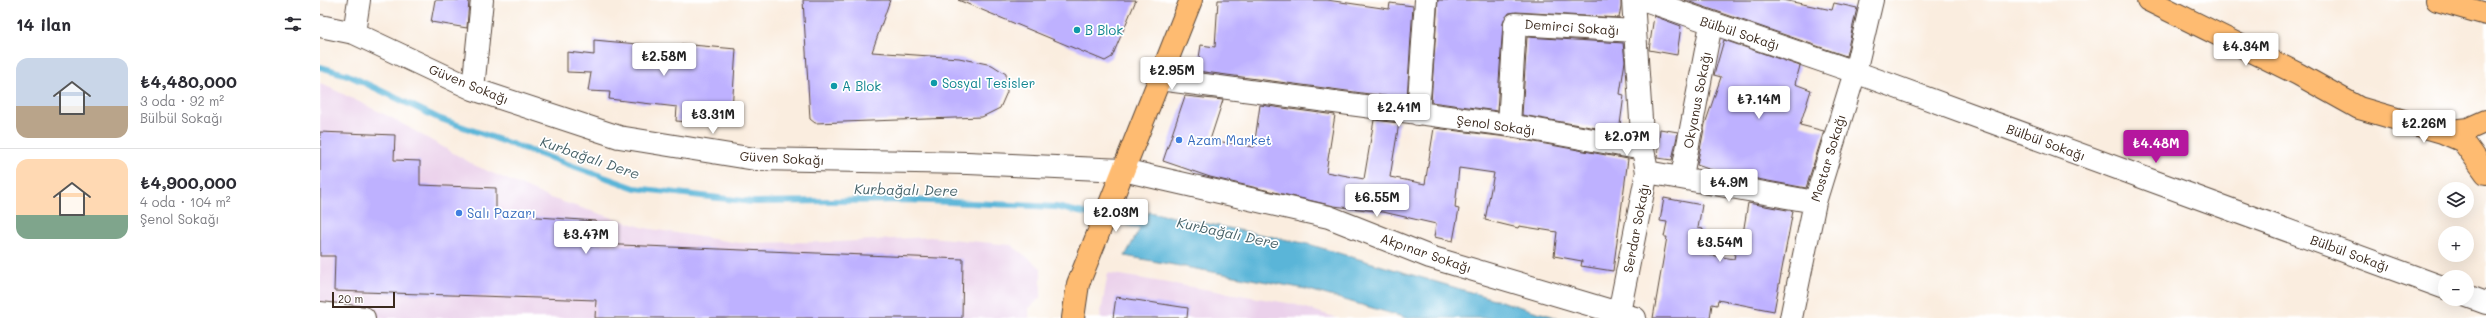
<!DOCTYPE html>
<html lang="tr">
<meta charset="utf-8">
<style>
body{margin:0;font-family:Mali,sans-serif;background:#f2f2f3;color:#2b2b33;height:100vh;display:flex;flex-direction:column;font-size:15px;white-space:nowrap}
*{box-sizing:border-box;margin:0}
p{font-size:13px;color:#7c7c81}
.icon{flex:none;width:22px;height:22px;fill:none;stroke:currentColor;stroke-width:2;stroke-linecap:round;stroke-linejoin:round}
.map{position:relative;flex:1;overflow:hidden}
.details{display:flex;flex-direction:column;background:#fff;width:320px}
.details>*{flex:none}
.fabs{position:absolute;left:2118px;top:182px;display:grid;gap:8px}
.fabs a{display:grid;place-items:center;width:36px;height:36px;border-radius:50%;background:#fff;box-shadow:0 4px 16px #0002;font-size:20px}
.scale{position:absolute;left:12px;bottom:10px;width:63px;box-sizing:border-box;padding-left:4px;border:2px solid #3b2a1e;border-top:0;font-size:11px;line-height:14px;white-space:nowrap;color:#3b2a1e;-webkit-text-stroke:3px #fff;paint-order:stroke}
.price{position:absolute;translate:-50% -34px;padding:0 9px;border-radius:4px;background:#fff;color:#222;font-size:13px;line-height:26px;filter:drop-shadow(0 1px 2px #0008)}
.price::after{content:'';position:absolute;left:50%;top:24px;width:12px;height:9px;margin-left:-6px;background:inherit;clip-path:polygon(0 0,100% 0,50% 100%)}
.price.active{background:#b5179e;color:#fff}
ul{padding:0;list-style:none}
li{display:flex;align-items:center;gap:12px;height:100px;padding:0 16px}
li+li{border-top:1px solid #e1e1e2}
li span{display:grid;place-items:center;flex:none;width:112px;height:80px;border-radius:12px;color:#555}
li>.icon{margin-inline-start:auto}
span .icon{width:48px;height:48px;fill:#fffc;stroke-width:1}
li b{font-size:17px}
h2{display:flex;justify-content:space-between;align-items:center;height:48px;padding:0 16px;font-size:17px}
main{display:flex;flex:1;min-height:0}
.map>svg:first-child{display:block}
</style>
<main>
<section class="details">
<h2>14 ilan<svg class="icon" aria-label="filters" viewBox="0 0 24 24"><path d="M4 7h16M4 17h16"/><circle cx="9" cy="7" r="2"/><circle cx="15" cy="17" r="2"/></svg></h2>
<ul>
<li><span style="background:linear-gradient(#c9d6e8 60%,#b9a48a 0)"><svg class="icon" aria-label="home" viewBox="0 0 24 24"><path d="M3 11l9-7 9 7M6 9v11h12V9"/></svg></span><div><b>₺4,480,000</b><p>3 oda · 92 m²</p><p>Bülbül Sokağı</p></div></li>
<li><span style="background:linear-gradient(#ffd9b3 70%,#7fa58c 0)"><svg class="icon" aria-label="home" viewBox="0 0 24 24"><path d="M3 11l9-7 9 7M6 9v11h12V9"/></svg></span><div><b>₺4,900,000</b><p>4 oda · 104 m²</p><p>Şenol Sokağı</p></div></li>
</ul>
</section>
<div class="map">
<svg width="2166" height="318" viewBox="0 0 2166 318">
<rect width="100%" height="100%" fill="#fff"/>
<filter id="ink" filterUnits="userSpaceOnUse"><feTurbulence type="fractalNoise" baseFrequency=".025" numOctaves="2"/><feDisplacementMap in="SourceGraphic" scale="8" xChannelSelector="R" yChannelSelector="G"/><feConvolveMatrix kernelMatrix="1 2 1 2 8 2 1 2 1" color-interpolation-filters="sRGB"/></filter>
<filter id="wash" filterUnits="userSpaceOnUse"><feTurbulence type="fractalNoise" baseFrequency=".012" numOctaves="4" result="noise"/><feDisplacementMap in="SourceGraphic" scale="16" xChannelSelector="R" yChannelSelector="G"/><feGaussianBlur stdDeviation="0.9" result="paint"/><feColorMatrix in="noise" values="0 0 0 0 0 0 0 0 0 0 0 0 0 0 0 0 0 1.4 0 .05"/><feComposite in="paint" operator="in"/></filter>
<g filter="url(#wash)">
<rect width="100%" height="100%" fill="#faeddf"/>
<path fill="#ebd1eb" d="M0,83L72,118L156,166L230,198L325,228L418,243L518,242L610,237L691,245L721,268V297L709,308V318H0Z
M788,273L973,304L1017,318H780Z"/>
<path fill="#5ab5d8" stroke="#4a707b" d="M829,212L988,244L1238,318H1087L986,289L805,256Z"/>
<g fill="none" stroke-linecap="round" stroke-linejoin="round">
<path stroke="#5ab5d8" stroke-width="6" d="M0,67L28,75L118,118L315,188L432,202L588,200L736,207L828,227"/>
</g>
<g id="blocks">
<path fill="#beb1ff" d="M115,0H149L147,28L111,22Z
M483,0H570L552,52L639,58L672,65L686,74L687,92L680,108L662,117L495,123L490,119Z
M638,0H816L792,57L785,61Z
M898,0H1007L1069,9L1070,3L1093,6L1087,99L877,71L881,45L895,47Z
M1118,0H1301V6L1299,18L1196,12L1189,13L1183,23L1177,111L1111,102Z
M1364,0H1463L1512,10L1514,3L1537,8L1526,56Z
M1334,16L1361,26L1357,55L1329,50Z
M1207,37L1303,43L1305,61L1300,94L1304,95L1299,132L1202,115Z
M274,40L361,48V44L416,49L411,125L356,121L357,107L289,99L290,92L268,91L271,73L247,72V52L274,55Z
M1404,40L1480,66L1475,84L1491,90L1480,125L1504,131L1486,188L1394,171L1377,165L1385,124L1401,77L1394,75Z
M865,96L903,100L890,140L934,147L940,105L1015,115L1006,172L1044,179L1054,120L1079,123L1070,177L1105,184L1114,128L1187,137L1308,159L1293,271L1261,266L1262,261L1234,256L1237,232L1199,226L1198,228L1165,220L1174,173L1139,168L1135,208L1139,209L1133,241L1114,237L1116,224L1063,212L1014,206L890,177L843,161Z
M1340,129L1358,132L1352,160L1337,158Z
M0,132L75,135L74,160L100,161V185L176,188V214L276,221V244L643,259L642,318H275L276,300L14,291L15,256H0Z
M1344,198L1382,205L1378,228L1383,229L1379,253L1414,259L1417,245L1421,246L1428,203L1473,211L1454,311L1398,300L1397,305L1392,304L1390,318H1333L1347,237H1344L1347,222L1340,221Z
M796,297L868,308L867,318H793Z"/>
</g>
</g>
<g filter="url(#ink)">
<use href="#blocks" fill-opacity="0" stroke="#58473b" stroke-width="1"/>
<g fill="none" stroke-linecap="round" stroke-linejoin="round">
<defs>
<path id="minor" d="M1325,0L1535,72L2125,288
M0,26L34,33L153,89L299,137L435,159L648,163L803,170L1009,217L1110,257L1315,318
M34,33L39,0
M839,79L1189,125L1323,149
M153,89L162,0
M1098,114L1106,0
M1189,125L1195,24L1315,31
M1327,172L1495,202
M1362,176L1391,24
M2147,296L2166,303
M0,313L44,318
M1299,313L1327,172L1323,149L1313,0
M1471,318L1495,202L1535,72L1552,0"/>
<path id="major" d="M1828,0L1978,74L2039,108L2122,132L2148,129L2166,121
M2122,132L2143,141L2166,173
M753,318L758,284L871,0"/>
<path id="highway" d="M2117,0L2166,14"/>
</defs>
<use href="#minor" stroke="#58473b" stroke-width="24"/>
<use href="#major" stroke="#58473b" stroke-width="24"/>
<use href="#highway" stroke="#58473b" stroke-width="24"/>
<use href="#minor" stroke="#fff" stroke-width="22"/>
<use href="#major" stroke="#febb71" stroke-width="22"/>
<use href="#highway" stroke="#febb71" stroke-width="22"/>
</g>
</g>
<g fill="#0f9aa8" stroke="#fff" stroke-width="1.5">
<circle cx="757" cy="30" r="4"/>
<circle cx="614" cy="83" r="4"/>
<circle cx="514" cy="86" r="4"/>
</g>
<g fill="#3f7fe0" stroke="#fff" stroke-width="1.5">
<circle cx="859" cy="140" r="4"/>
<circle cx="139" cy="213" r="4"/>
</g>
<g text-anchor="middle" stroke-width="3.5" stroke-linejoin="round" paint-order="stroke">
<g font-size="13" fill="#3b2a1e" stroke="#fff">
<text transform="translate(1252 27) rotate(4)" y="5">Demirci Sokağı</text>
<text transform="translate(1420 33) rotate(18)" y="5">Bülbül Sokağı</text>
<text transform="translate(149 84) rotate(22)" y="5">Güven Sokağı</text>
<text transform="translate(1377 100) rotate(-79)" y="5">Okyanus Sokağı</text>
<text transform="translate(1176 125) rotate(8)" y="5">Şenol Sokağı</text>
<text transform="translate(1726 142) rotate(20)" y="5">Bülbül Sokağı</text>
<text transform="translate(462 158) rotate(3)" y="5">Güven Sokağı</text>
<text transform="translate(1508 158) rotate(-73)" y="5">Mostar Sokağı</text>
<text transform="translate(1316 228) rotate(-79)" y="5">Serdar Sokağı</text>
<text transform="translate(1106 253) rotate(19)" y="5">Akpınar Sokağı</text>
<text transform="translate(2030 253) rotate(20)" y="5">Bülbül Sokağı</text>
</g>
<g font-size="13" fill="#0d838f" stroke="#fff" text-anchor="start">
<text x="765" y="35">B Blok</text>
<text x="622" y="88">Sosyal Tesisler</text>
<text x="522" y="91">A Blok</text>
</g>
<g font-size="13" fill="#366cbe" stroke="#fff" text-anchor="start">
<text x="867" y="145">Azam Market</text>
<text x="147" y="218">Salı Pazarı</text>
</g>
<g font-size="14" font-style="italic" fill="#476268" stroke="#fff">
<text transform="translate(270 158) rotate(19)" y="5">Kurbağalı Dere</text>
<text transform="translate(586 190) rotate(1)" y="5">Kurbağalı Dere</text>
<text transform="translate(908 233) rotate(12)" y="5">Kurbağalı Dere</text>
</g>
</g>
</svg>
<div class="fabs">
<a><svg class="icon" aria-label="layers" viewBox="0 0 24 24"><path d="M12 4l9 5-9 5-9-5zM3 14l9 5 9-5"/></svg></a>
<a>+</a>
<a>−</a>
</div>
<div class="scale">20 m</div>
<b class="price" style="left:1926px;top:67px">₺4.34M</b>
<b class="price" style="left:344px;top:77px">₺2.58M</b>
<b class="price" style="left:852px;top:91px">₺2.95M</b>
<b class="price" style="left:1439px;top:120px">₺7.14M</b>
<b class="price" style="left:1079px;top:128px">₺2.41M</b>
<b class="price" style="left:393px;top:135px">₺3.31M</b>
<b class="price" style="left:2104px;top:144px">₺2.26M</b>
<b class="price" style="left:1307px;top:157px">₺2.07M</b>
<b class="price active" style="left:1836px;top:164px">₺4.48M</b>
<b class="price" style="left:1409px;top:203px">₺4.9M</b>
<b class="price" style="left:1057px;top:218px">₺6.55M</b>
<b class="price" style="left:796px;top:233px">₺2.03M</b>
<b class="price" style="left:266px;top:255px">₺3.47M</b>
<b class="price" style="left:1400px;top:263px">₺3.54M</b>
</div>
</main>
